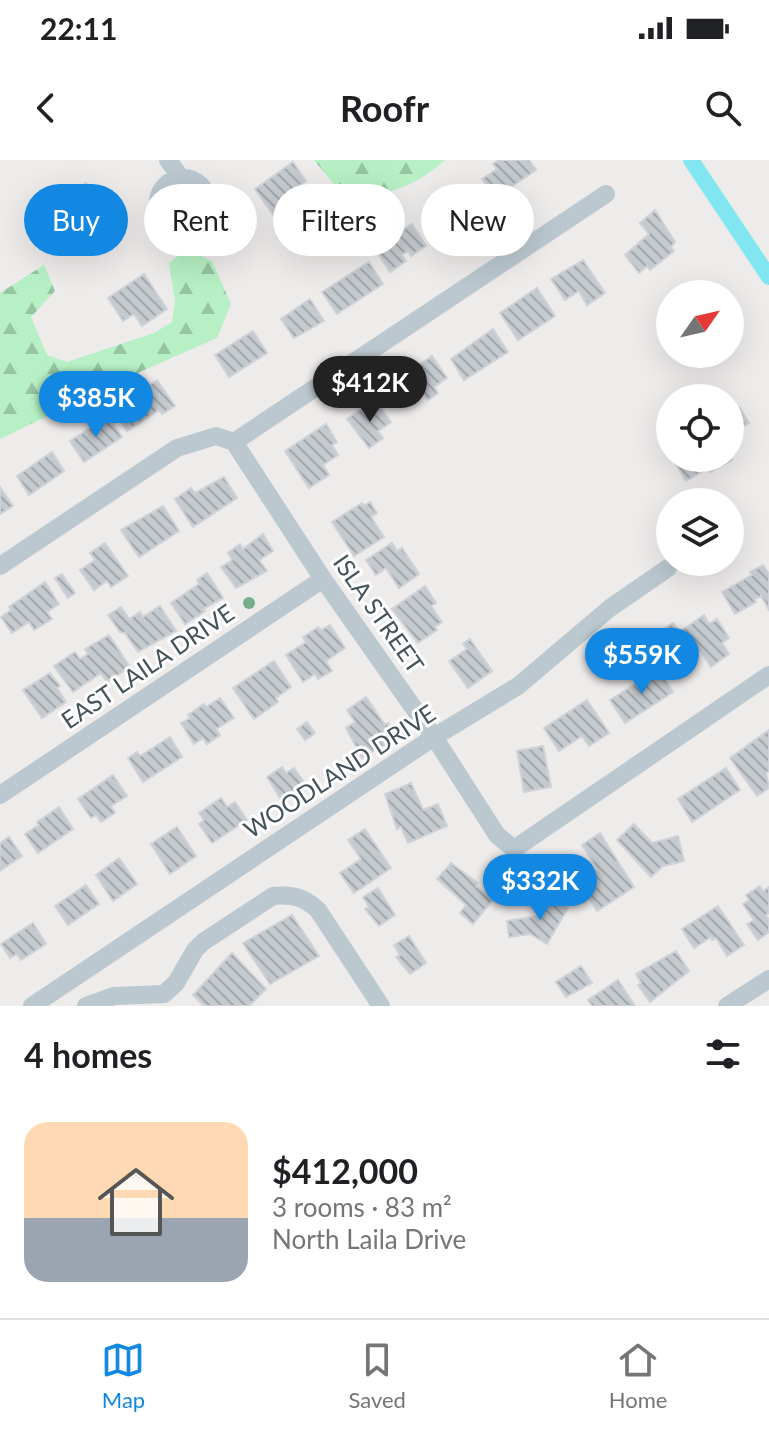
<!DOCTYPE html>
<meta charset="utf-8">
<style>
body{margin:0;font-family:Lato,sans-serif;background:#f6f6f6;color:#202124;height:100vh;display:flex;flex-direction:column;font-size:30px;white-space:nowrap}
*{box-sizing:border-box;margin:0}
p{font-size:26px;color:#757577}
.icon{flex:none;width:44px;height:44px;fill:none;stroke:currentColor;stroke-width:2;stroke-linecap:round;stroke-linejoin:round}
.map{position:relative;height:846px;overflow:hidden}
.side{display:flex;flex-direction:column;background:#fff;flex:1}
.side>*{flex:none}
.top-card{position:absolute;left:24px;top:24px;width:722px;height:72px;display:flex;gap:16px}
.needle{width:52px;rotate:56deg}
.fabs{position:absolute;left:656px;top:120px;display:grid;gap:16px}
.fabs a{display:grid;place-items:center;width:88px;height:88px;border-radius:50%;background:#fff;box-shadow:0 8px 32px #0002;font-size:40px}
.price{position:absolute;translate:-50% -68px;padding:0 18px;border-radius:28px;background:#1288e2;color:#fff;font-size:26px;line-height:52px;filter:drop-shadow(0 2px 4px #0008)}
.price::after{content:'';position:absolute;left:50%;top:48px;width:24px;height:18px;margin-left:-12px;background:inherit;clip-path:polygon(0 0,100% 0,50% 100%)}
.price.selected{background:#222;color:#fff}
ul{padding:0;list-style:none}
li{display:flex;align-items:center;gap:24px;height:200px;padding:0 24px}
li span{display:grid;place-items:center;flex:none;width:224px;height:160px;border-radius:24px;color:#555}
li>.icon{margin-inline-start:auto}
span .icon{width:96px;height:96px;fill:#fffc;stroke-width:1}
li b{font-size:34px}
h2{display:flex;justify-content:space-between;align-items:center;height:96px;padding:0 24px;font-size:34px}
.pill{padding:0 28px;border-radius:36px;background:#fff;box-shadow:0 8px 32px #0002;font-size:28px;line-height:72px}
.pill.selected{background:#1288e2;color:#fff}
.status{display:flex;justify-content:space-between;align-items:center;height:56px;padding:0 40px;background:#fff;direction:ltr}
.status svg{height:22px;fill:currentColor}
header{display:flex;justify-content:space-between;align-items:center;height:104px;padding:0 24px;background:#fff;font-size:36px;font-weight:700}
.dock{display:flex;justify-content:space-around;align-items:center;height:112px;border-top:2px solid #e0e0e0;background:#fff;font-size:22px;color:#757577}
.dock a{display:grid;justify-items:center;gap:4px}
.dock .selected{color:#1288e2}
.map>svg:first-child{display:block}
</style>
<div class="status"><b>22:11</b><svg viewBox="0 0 49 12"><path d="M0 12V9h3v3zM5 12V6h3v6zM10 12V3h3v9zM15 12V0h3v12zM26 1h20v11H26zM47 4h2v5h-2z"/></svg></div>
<header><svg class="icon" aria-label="back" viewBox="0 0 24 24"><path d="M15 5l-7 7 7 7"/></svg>Roofr<svg class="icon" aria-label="search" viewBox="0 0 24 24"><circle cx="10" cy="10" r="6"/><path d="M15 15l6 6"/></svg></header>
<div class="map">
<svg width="769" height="846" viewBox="0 0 769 846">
<defs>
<pattern id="forest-firs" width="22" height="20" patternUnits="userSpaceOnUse" patternTransform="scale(2)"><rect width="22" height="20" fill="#b6f0c4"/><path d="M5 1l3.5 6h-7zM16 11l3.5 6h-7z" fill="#96c5a2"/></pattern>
<pattern id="building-back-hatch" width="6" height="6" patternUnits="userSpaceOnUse" patternTransform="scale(2)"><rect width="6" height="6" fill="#c5cacf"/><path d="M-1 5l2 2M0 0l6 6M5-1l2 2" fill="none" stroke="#a2a7ab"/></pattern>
</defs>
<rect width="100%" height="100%" fill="#eeebeb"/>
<path fill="url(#forest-firs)" d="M314,0H445C413,29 388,33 347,40Z
M186,89L212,101L231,144L217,178L124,219L0,279V133L44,105L55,131L31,157L47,195L67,202L154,173L172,162L175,142L169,103Z"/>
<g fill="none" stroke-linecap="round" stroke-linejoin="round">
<path stroke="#81e6ef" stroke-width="16" d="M691,0L769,117"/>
</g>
<path fill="url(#building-back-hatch)" stroke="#cfd2d8" stroke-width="2" d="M499,0H529L536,10L495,38L482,19L497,9L493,4Z
M293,2L306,21L298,27L305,38L276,59L255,29Z
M86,23L92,32L88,35L99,50L108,45L119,61L74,90L54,60L51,62L42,47L70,29L72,32Z
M468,28L487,57L442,86L428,65L438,59L433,51Z
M655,50L675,82L671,87L674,91L650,110L647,106L639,113L625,95L649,74L640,63Z
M393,62L400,72L412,64L426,86L411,96L408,91L402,95L406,101L390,112L373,86L384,79L379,72Z
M583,100L605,133L587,145L579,131L565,140L551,119Z
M369,102L383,124L337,154L322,132Z
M144,114L167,149L142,166L134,154L123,161L108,138Z
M537,128L555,156L518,180L500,153Z
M310,139L324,161L294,178L281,159Z
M493,169L508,192L464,220L451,199Z
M253,171L267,193L229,217L215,195Z
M432,196L447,218L434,227L438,233L428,240L423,233L404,245L392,226L406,217L404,215Z
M157,220L175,246L162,254L159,250L127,271L113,249Z
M376,242L391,262L378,271L383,278L369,288L347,259L364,247L366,249Z
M740,248L749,263L739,268L742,273L730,279V254Z
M108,256L122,277L84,302L70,281Z
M326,264L337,282L332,285L338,295L323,305L329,315L309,328L285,291Z
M52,292L64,311L29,335L17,316Z
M730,296L732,300L710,312L708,308L686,321L672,298H730Z
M224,317L237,338L193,367L175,339L191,328L195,333Z
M0,327L13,346L0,354Z
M370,342L377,353L371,357L384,377L354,396L332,362L362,343L364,346Z
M163,346L179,371L139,397L121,370Z
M263,374L273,391L259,400L267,411L236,428L221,407L232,400L228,393L240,384L243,389Z
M105,383L128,416L111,427L107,421L94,430L80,410L95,400L90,393Z
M392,383L397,391L402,388L419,414L399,428L386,408L376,415L366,400Z
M763,405L769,414V450L761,436L754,440L756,442L735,454L722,432L752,415L750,412Z
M207,413L223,438L203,449L205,451L185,464L171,443L199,424L197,420Z
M62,414L75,433L68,438L55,418Z
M45,422L59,444L47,452L52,459L34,470L29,462L12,473L1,457L11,450L9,447Z
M425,426L436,443L431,446L442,462L435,467L437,470L418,483L392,449Z
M160,446L176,471L138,492L125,473L120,472L108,455L121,447L129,459L140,452L143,457Z
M704,455L709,464L717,459L729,478L722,483L729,494L711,507L700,490L679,505L658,473L673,463L679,472Z
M330,465L345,488L326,501L332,511L318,519L315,514L303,522L286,495L306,482L303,477L318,467L321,470Z
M109,475L130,507L107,522L101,513L73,532L54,506L75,492L80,499L88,494L85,489Z
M470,479L492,511L468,528L449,501L467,489L463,484Z
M274,501L291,527L276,538L278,542L254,559L233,528Z
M659,509L673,532L625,563L610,540Z
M50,513L60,526L57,528L66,542L42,558L23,530Z
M366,537L385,565L388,563L398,577L362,598L346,568L355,562L347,550Z
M220,538L234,558L216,569L220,575L207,584L203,578L194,584L181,563L190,558L188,555L204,544L206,547Z
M587,540L609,573L589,586L582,576L559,591L544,568Z
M307,562L315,573L305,580L297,569Z
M769,570V611L766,613L769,628L757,636L730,598Z
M170,577L182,597L143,622L128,598L137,592L140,596Z
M543,586L551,627L524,632L517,591Z
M282,607L286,613L294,608L306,625L282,641L267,617Z
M726,608L740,630L692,662L678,639Z
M113,615L127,636L111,646L115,653L101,662L96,655L91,658L78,639Z
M411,623L423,650L438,644L447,666L408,683L401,667L397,669L385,634Z
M221,638L227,647L235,642L247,660L212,683L199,664L204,660L199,653Z
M59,647L73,669L38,693L25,674L39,665L37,662Z
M634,664L652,683L678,676L684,701L663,706L651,717L617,680Z
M177,667L196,696L170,714L151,684Z
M365,669L391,708L354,733L340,713L361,699L348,680Z
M600,673L634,727L597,751L578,721L597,709L582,685Z
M9,677L22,696L0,711V683Z
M119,698L137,724L113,741L96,715Z
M451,703L478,723L476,726L493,740L473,764L460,753L466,745L437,719Z
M86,725L99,744L68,765L55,746Z
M760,726L763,731L769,727V753L766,755L769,760V772L758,780L747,764L754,760L743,744L749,740L746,735Z
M378,728L395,755L379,766L365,749L369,747L363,737Z
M548,737L568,748L547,784L530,774L509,777L507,761L537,756Z
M718,746L744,785L727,796L716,778L712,780L711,777L694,788L682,769Z
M292,755L319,796L270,824L243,783Z
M33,763L46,784L21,800L17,794L10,798L1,784Z
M409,776L426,803L410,814L396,797L400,795L394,785Z
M676,791L689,811L650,842L638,825L641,823L636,814Z
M232,793L266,829L249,846H204L193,835Z
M581,806L592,823L566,837L556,822Z
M618,820L635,846H592L588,840Z"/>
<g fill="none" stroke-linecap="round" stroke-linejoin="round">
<path stroke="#bbc8cf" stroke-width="18" d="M168,0L181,18
M158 43a25 25 0 1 1 50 0a25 25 0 1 1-50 0Z
M234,282L323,419L434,577L497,675L514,689L769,515
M234,282L606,34
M0,406L177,288L216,276L234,282
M0,635L323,419
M32,846L434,577L518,526L610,448L668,408
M86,846L114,836L164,834L176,823L195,790L203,782L273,736C292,734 304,737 318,750L381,846
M727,846L769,819"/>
</g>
<circle fill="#75ae89" cx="249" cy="443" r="6"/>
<g text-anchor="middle" stroke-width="6" stroke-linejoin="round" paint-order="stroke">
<g font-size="24" fill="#435259" stroke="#fff">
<text transform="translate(378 454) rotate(55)" y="8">ISLA STREET</text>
<text transform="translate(148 507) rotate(-34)" y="8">EAST LAILA DRIVE</text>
<text transform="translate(340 612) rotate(-33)" y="8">WOODLAND DRIVE</text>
</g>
</g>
</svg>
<div class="fabs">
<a><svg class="needle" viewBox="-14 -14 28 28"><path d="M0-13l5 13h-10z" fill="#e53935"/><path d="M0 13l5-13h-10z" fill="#757577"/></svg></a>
<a><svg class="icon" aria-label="locate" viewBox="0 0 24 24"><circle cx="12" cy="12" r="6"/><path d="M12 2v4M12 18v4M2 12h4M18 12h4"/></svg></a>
<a><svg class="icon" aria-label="layers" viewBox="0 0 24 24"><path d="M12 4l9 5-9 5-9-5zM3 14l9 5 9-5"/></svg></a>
</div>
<b class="price selected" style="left:370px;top:264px">$412K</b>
<b class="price" style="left:96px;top:279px">$385K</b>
<b class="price" style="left:642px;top:536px">$559K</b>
<b class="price" style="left:540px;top:762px">$332K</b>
<div class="top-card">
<a class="pill selected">Buy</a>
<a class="pill">Rent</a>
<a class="pill">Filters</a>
<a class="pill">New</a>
</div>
</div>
<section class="side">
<h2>4 homes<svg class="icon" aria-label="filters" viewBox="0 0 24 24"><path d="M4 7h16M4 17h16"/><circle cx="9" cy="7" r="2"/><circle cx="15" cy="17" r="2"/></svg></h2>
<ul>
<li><span style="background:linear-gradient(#ffd9b3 60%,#9aa5b1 0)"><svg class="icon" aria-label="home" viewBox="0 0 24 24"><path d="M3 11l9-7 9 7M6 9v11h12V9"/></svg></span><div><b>$412,000</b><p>3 rooms · 83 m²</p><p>North Laila Drive</p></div></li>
</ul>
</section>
<nav class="dock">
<a class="selected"><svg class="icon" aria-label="map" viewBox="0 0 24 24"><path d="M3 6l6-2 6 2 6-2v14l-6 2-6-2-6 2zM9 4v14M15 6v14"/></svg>Map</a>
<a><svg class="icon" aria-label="saved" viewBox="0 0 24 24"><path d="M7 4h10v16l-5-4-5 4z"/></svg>Saved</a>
<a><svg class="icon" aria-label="home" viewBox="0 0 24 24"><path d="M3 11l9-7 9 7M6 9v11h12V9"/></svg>Home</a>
</nav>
